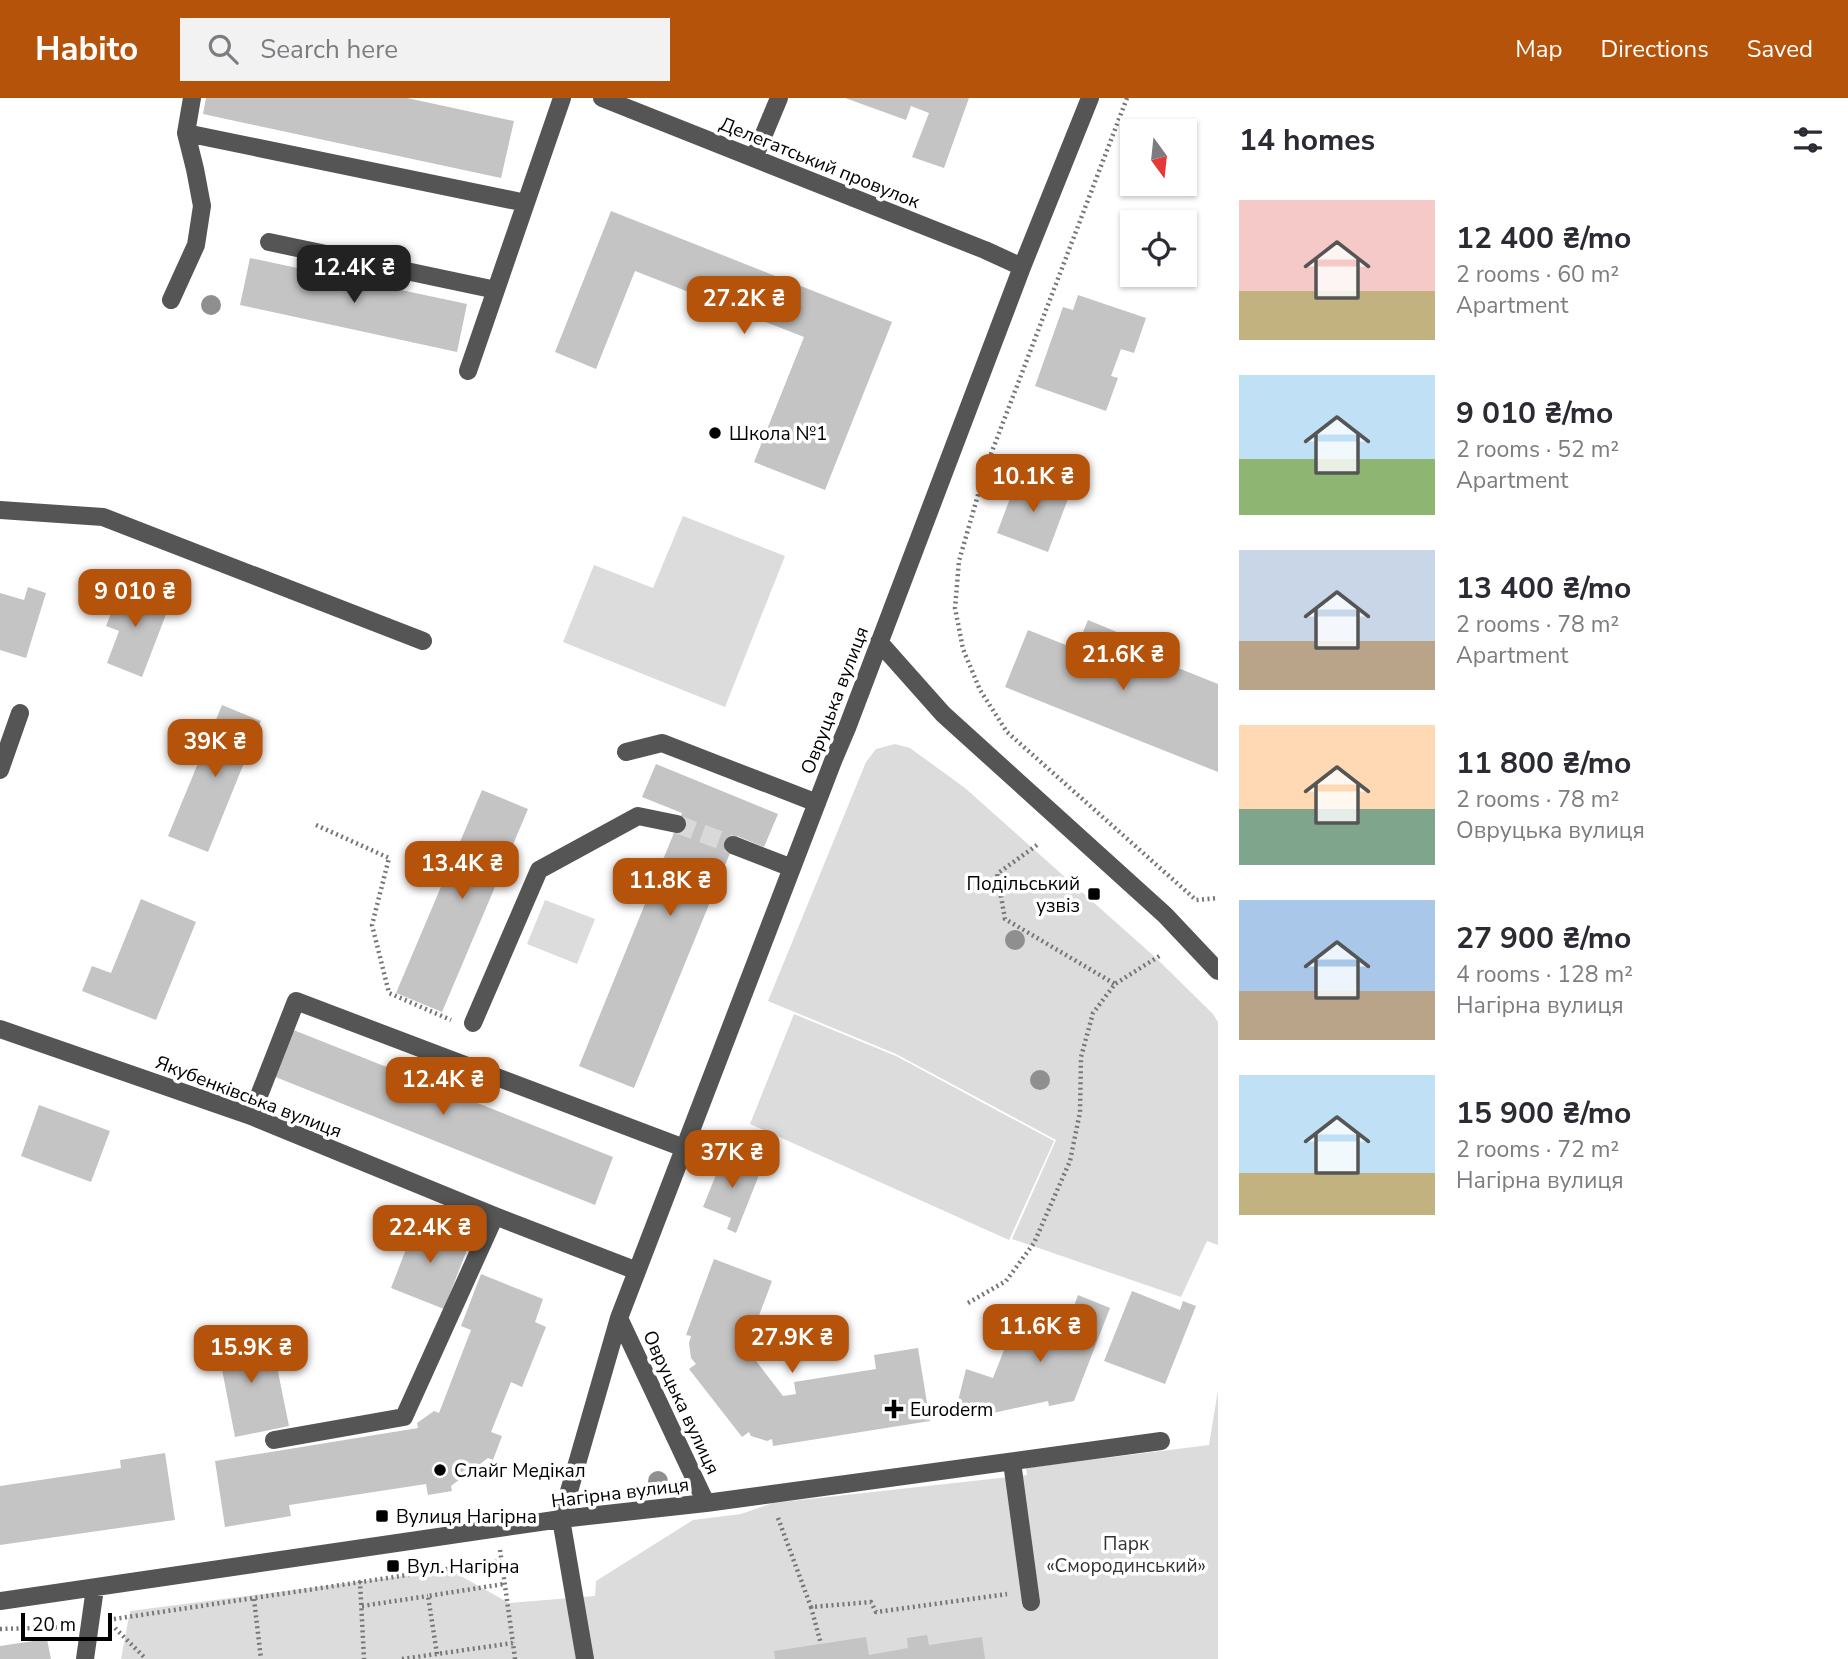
<!DOCTYPE html>
<meta charset="utf-8">
<style>
body{margin:0;font-family:"Nunito Sans",sans-serif;background:#f2f2f3;color:#2b2b33;height:100vh;display:flex;flex-direction:column;font-size:26px;white-space:nowrap}
*{box-sizing:border-box;margin:0}
p{font-size:23px;color:#7c7c81}
.icon{flex:none;width:38px;height:38px;fill:none;stroke:currentColor;stroke-width:2;stroke-linecap:round;stroke-linejoin:round}
.map{position:relative;flex:1;overflow:hidden}
.sheet{display:flex;flex-direction:column;background:#fff;width:630px}
.sheet>*{flex:none}
.needle{width:46px;rotate:165deg}
.controls{position:absolute;left:1120px;top:21px;display:grid;gap:14px}
.controls a{display:grid;place-items:center;width:77px;height:77px;border-radius:0px;background:#fff;box-shadow:0 2px 5px #0004;font-size:35px}
.scale{position:absolute;left:21px;bottom:18px;width:91px;box-sizing:border-box;padding-left:7px;border:4px solid #000;border-top:0;font-size:19px;line-height:24px;white-space:nowrap;color:#000;-webkit-text-stroke:5px #fff;paint-order:stroke}
.price{position:absolute;translate:-50% -60px;padding:0 16px;border-radius:14px;background:#b45309;color:#fff;font-size:23px;line-height:46px;filter:drop-shadow(0 2px 4px #0008)}
.price::after{content:'';position:absolute;left:50%;top:42px;width:21px;height:16px;margin-left:-10px;background:inherit;clip-path:polygon(0 0,100% 0,50% 100%)}
.price.current{background:#222;color:#fff}
ul{padding:0;list-style:none}
li{display:flex;align-items:center;gap:21px;height:175px;padding:0 21px}
li span{display:grid;place-items:center;flex:none;width:196px;height:140px;border-radius:0px;color:#555}
li>.icon{margin-inline-start:auto}
span .icon{width:84px;height:84px;fill:#fffc;stroke-width:1}
li b{font-size:30px}
h2{display:flex;justify-content:space-between;align-items:center;height:84px;padding:0 21px;font-size:30px}
header{display:flex;align-items:center;gap:42px;box-sizing:border-box;height:98px;padding:0 35px;background:#b45309;color:#fff}
header strong{font-size:33px}
nav{display:flex;gap:38px;margin-inline-start:auto;font-size:24px}
.search{width:490px;height:63px;background:#f2f2f3;display:flex;align-items:center;gap:18px;box-sizing:border-box;padding:0 24px;border-radius:0px;color:#7c7c81;font-size:26px}
main{display:flex;flex:1;min-height:0}
.map>svg:first-child{display:block}
</style>
<header>
<strong>Habito</strong>
<div class="search"><svg class="icon" aria-label="search" viewBox="0 0 24 24"><circle cx="10" cy="10" r="6"/><path d="M15 15l6 6"/></svg>Search here</div>
<nav><a>Map</a><a>Directions</a><a>Saved</a></nav>
</header>
<main>
<div class="map">
<svg width="1218" height="1561" viewBox="0 0 1218 1561">
<rect width="100%" height="100%" fill="#fff"/>
<path fill="#dcdcdc" d="M683,418L785,458L725,609L563,544L594,467L653,490Z
M895,646L910,650L965,690L1156,860L1213,916L1218,924V1147L1207,1143L1181,1199L1012,1141L1056,1042L896,956L768,903L866,664L876,651Z
M545,802L595,821L577,866L527,846Z
M794,916L896,958L1054,1043L1009,1142L750,1026Z
M1218,1292V1561H121L130,1513L450,1472L509,1505L595,1498L596,1483L693,1422L741,1416L773,1405L1027,1377L1026,1370L1209,1347Z"/>
<path fill="#c4c4c4" d="M206,0H407L514,23L501,80L203,16Z
M845,0H969L944,70L912,59L929,15L911,8L906,22Z
M611,113L892,224L825,392L754,364L804,239L635,173L596,271L555,254Z
M250,160L467,206L457,254L240,207Z
M1078,197L1146,220L1134,255L1121,251L1111,278L1118,280L1106,313L1035,288L1063,209L1073,212Z
M1018,379L1069,398L1048,454L997,435Z
M122,488L170,506L142,579L107,565L119,533L106,528Z
M28,489L46,495L26,560L0,552V495L24,502Z
M1088,522L1117,534L1113,544L1218,586V674L1005,589L1028,532L1076,551Z
M222,607L261,623L208,754L168,738Z
M656,666L778,716L764,749L737,738L634,990L579,968L682,715L642,699Z
M482,692L528,711L442,914L396,895Z
M141,801L196,824L156,922L82,893L92,868L111,875Z
M291,931L613,1059L595,1107L273,978Z
M39,1007L110,1033L91,1084L21,1058Z
M724,1057L761,1072L736,1135L727,1131L731,1120L703,1109Z
M417,1123L470,1144L444,1211L391,1190Z
M714,1161L772,1183L754,1231L745,1228L740,1242L783,1298L796,1296L794,1284L876,1271L874,1257L918,1250L930,1323L773,1348L772,1341L767,1343L751,1338L749,1334L742,1339L689,1271L696,1266L691,1260L689,1245L691,1238L686,1237Z
M481,1176L543,1201L535,1224L546,1229L522,1289L511,1284L491,1334L502,1338L493,1362L488,1360L451,1388L452,1393L428,1397L426,1386L289,1407L291,1418L225,1429L215,1363L418,1330L417,1325L434,1313L439,1315L471,1232L461,1228Z
M1132,1193L1180,1212L1183,1203L1196,1208L1165,1286L1104,1263Z
M1078,1197L1110,1210L1074,1303L1049,1308L1048,1303L984,1317L982,1308L957,1307L966,1271L993,1280L1008,1242L1058,1233L1068,1206L1074,1208Z
M246,1230L248,1242L256,1240L260,1262L275,1259L289,1328L235,1339L215,1235Z
M165,1355L175,1422L0,1447V1388L121,1370L120,1362Z
M927,1537L929,1547L982,1539L985,1561H775L774,1553L866,1539L869,1557L908,1550L907,1540Z
M47,1541L51,1561H0V1548Z"/>
<g fill="none" stroke-linecap="round" stroke-linejoin="round">
<path stroke="#d9d9d9" stroke-width="18" stroke-dasharray="18 9" stroke-linecap="butt" d="M677,726L733,747"/>
<path stroke="#777" stroke-width="4.5" stroke-dasharray="2 3.5" stroke-linecap="butt" d="M1127,0L986,369L959,463L955,510L963,551L980,592L1007,634L1196,802L1218,800
M316,727L389,760L372,827L389,895L451,922
M1037,747L997,776L1005,821L1115,886
M968,1205L1006,1183L1034,1145L1070,1063L1080,1014L1081,959L1093,915L1115,886L1161,857
M778,1420L811,1509L871,1504L876,1514L1007,1496
M500,1452L513,1545
M360,1483L364,1561
M254,1501L261,1561
M362,1508L428,1498
M811,1509L821,1546
M114,1521L501,1463
M115,1530L146,1561
M0,1531L68,1529
M437,1556L428,1498L504,1486
M402,1561L513,1545L515,1561"/>
<path stroke="#555" stroke-width="18" d="M602,0L985,152L1022,169
M186,35L526,105
M754,60L779,0
M269,144L496,192
M171,202L196,147L202,108L195,71L186,35L192,0
M468,273L562,0
M0,412L103,419L423,543
M879,544L943,616L1165,817L1218,873
M626,654L662,645L817,705
M0,672L20,615
M733,747L792,770
M473,925L539,772L638,718L677,726
M0,931L251,1018L495,1118L637,1173
M251,1018L296,903L684,1050
M619,1220L706,1405
M274,1342L404,1319L495,1118
M1012,1364L1031,1504
M0,1503L561,1421L706,1405L1161,1343
M85,1561L95,1490
M585,1561L561,1421L619,1220L833,663L847,630L1022,169L1090,0"/>
</g>
<g fill="#8f8f8f">
<circle cx="211" cy="207" r="10"/>
<circle cx="1015" cy="842" r="10"/>
<circle cx="1040" cy="982" r="10"/>
<circle cx="472" cy="1137" r="10"/>
<circle cx="658" cy="1383" r="10"/>
</g>
<g fill="#000" stroke="#fff" stroke-width="2.5">
<circle cx="715" cy="335" r="7"/>
<rect x="1087" y="789" width="14" height="14" rx="3.5"/>
<path d="M890.5 1300.5h7v7h7v7h-7v7h-7v-7h-7v-7h7z"/>
<circle cx="440" cy="1372" r="7"/>
<rect x="375" y="1411" width="14" height="14" rx="3.5"/>
<rect x="386" y="1461" width="14" height="14" rx="3.5"/>
</g>
<g text-anchor="middle" stroke-width="7" stroke-linejoin="round" paint-order="stroke">
<g font-size="19" fill="#000" stroke="#fff">
<text transform="translate(820 64) rotate(22)" y="7">Делегатський провулок</text>
<text transform="translate(834 602) rotate(-69)" y="7">Овруцька вулиця</text>
<text transform="translate(249 998) rotate(21)" y="7">Якубенківська вулиця</text>
<text transform="translate(682 1304) rotate(65)" y="7">Овруцька вулиця</text>
<text transform="translate(620 1394) rotate(-7)" y="7">Нагірна вулиця</text>
</g>
<g font-size="19" fill="#000" stroke="#fff" text-anchor="start">
<text x="729" y="342">Школа №1</text>
<text x="1080" y="792" text-anchor="end">Подільський<tspan x="1080" dy="22">узвіз</tspan></text>
<text x="910" y="1318">Euroderm</text>
<text x="454" y="1379">Слайг Медікал</text>
<text x="396" y="1425">Вулиця Нагірна</text>
<text x="407" y="1475">Вул. Нагірна</text>
</g>
<g font-size="19" fill="#333" stroke="#fff">
<text x="1126" y="1452">Парк<tspan x="1126" dy="22">«Смородинський»</tspan></text>
</g>
</g>
</svg>
<div class="controls">
<a><svg class="needle" viewBox="-14 -14 28 28"><path d="M0-13l5 13h-10z" fill="#e53935"/><path d="M0 13l5-13h-10z" fill="#7c7c81"/></svg></a>
<a><svg class="icon" aria-label="locate" viewBox="0 0 24 24"><circle cx="12" cy="12" r="6"/><path d="M12 2v4M12 18v4M2 12h4M18 12h4"/></svg></a>
</div>
<div class="scale">20 m</div>
<b class="price current" style="left:354px;top:207px">12.4K ₴</b>
<b class="price" style="left:744px;top:238px">27.2K ₴</b>
<b class="price" style="left:1033px;top:416px">10.1K ₴</b>
<b class="price" style="left:135px;top:531px">9 010 ₴</b>
<b class="price" style="left:1123px;top:594px">21.6K ₴</b>
<b class="price" style="left:215px;top:681px">39K ₴</b>
<b class="price" style="left:462px;top:803px">13.4K ₴</b>
<b class="price" style="left:670px;top:820px">11.8K ₴</b>
<b class="price" style="left:443px;top:1019px">12.4K ₴</b>
<b class="price" style="left:732px;top:1092px">37K ₴</b>
<b class="price" style="left:430px;top:1167px">22.4K ₴</b>
<b class="price" style="left:1040px;top:1266px">11.6K ₴</b>
<b class="price" style="left:792px;top:1277px">27.9K ₴</b>
<b class="price" style="left:251px;top:1287px">15.9K ₴</b>
</div>
<section class="sheet">
<h2>14 homes<svg class="icon" aria-label="filters" viewBox="0 0 24 24"><path d="M4 7h16M4 17h16"/><circle cx="9" cy="7" r="2"/><circle cx="15" cy="17" r="2"/></svg></h2>
<ul>
<li><span style="background:linear-gradient(#f6c9c9 65%,#c2b280 0)"><svg class="icon" aria-label="home" viewBox="0 0 24 24"><path d="M3 11l9-7 9 7M6 9v11h12V9"/></svg></span><div><b>12 400 ₴/mo</b><p>2 rooms · 60 m²</p><p>Apartment</p></div></li>
<li><span style="background:linear-gradient(#bfe0f5 60%,#8fb573 0)"><svg class="icon" aria-label="home" viewBox="0 0 24 24"><path d="M3 11l9-7 9 7M6 9v11h12V9"/></svg></span><div><b>9 010 ₴/mo</b><p>2 rooms · 52 m²</p><p>Apartment</p></div></li>
<li><span style="background:linear-gradient(#c9d6e8 65%,#b9a48a 0)"><svg class="icon" aria-label="home" viewBox="0 0 24 24"><path d="M3 11l9-7 9 7M6 9v11h12V9"/></svg></span><div><b>13 400 ₴/mo</b><p>2 rooms · 78 m²</p><p>Apartment</p></div></li>
<li><span style="background:linear-gradient(#ffd9b3 60%,#7fa58c 0)"><svg class="icon" aria-label="home" viewBox="0 0 24 24"><path d="M3 11l9-7 9 7M6 9v11h12V9"/></svg></span><div><b>11 800 ₴/mo</b><p>2 rooms · 78 m²</p><p>Овруцька вулиця</p></div></li>
<li><span style="background:linear-gradient(#a9c7e8 65%,#b9a48a 0)"><svg class="icon" aria-label="home" viewBox="0 0 24 24"><path d="M3 11l9-7 9 7M6 9v11h12V9"/></svg></span><div><b>27 900 ₴/mo</b><p>4 rooms · 128 m²</p><p>Нагірна вулиця</p></div></li>
<li><span style="background:linear-gradient(#bfe0f5 70%,#c2b280 0)"><svg class="icon" aria-label="home" viewBox="0 0 24 24"><path d="M3 11l9-7 9 7M6 9v11h12V9"/></svg></span><div><b>15 900 ₴/mo</b><p>2 rooms · 72 m²</p><p>Нагірна вулиця</p></div></li>
</ul>
</section>
</main>
